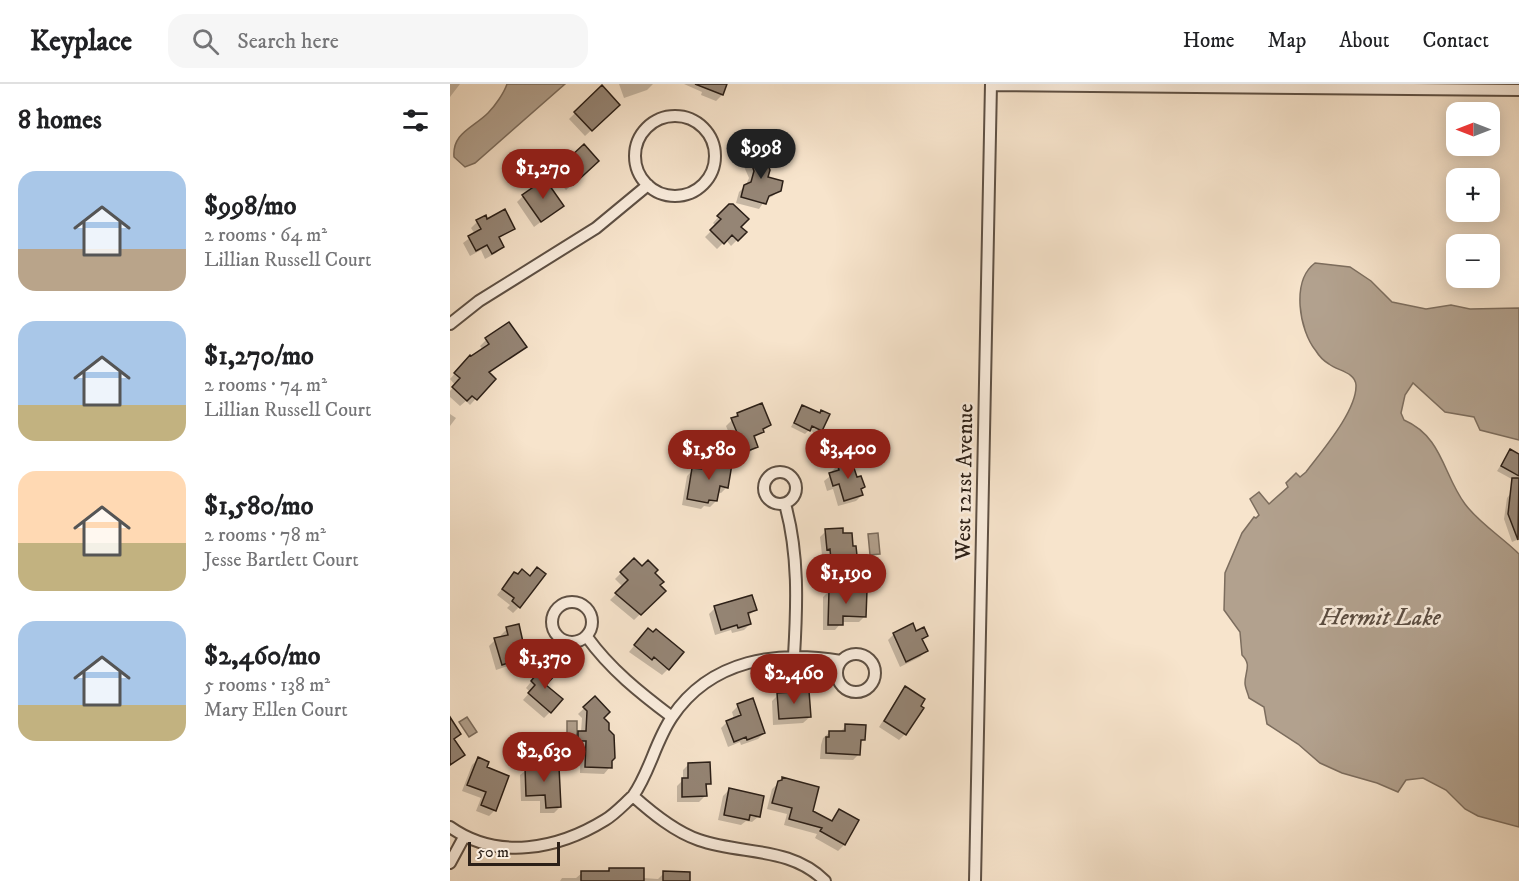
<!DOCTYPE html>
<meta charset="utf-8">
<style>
body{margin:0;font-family:"IM FELL DW Pica",serif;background:#f6f6f6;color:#202124;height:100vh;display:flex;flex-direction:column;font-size:22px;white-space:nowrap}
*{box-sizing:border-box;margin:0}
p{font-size:20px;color:#757577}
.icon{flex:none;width:33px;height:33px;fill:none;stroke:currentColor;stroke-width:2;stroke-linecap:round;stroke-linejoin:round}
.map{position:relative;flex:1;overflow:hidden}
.side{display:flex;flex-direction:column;background:#fff;width:450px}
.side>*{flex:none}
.needle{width:39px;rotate:270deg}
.controls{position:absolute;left:996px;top:18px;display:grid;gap:12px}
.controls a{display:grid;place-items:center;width:54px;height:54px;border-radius:12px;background:#fff;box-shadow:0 3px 15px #0003;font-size:30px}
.scale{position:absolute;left:18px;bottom:15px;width:92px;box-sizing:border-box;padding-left:6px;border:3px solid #2b1f17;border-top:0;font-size:16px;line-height:21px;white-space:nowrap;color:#2b1f17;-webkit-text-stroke:4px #faedde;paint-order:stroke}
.price{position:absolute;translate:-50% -51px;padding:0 14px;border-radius:21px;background:#8f2418;color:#fff;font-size:20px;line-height:39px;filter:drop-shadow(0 2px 3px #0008)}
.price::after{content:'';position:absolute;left:50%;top:36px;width:18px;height:14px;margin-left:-9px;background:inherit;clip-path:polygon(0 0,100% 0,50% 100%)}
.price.current{background:#222;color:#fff}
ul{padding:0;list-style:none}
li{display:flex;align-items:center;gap:18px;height:150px;padding:0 18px}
li span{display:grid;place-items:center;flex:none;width:168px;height:120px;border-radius:18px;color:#555}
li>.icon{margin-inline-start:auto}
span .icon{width:72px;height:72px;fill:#fffc;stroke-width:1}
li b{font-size:26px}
h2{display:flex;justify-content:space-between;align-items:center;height:72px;padding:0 18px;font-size:26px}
header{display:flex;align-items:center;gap:36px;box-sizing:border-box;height:84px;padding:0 30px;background:#fff;border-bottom:2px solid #e0e0e0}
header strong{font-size:28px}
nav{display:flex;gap:33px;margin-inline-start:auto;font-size:21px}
.search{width:420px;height:54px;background:#f6f6f6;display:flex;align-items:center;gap:15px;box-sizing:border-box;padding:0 21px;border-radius:18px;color:#757577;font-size:22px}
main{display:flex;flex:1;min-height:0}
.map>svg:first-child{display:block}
</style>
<header>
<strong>Keyplace</strong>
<div class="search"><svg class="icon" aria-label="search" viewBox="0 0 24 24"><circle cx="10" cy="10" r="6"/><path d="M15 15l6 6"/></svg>Search here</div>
<nav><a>Home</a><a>Map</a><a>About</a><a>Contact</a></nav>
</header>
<main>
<section class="side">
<h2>8 homes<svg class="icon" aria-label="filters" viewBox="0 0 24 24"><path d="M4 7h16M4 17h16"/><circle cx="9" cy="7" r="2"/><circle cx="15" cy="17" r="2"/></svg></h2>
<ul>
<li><span style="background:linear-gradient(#a9c7e8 65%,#b9a48a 0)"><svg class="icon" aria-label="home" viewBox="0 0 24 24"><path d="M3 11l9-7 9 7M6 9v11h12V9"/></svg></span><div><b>$998/mo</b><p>2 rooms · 64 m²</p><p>Lillian Russell Court</p></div></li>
<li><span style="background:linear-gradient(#a9c7e8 70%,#c2b280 0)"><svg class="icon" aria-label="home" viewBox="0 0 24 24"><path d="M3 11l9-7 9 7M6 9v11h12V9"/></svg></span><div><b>$1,270/mo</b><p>2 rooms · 74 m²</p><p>Lillian Russell Court</p></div></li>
<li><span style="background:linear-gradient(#ffd9b3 60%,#c2b280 0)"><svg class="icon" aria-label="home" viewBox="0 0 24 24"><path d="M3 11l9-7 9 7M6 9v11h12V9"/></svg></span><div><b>$1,580/mo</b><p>2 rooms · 78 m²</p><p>Jesse Bartlett Court</p></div></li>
<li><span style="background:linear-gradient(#a9c7e8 70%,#c2b280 0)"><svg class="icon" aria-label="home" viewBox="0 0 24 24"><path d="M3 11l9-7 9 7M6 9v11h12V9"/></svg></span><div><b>$2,460/mo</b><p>5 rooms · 138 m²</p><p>Mary Ellen Court</p></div></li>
</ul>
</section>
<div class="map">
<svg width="1069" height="797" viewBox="0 0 1069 797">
<rect width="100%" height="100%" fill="#f7e4cc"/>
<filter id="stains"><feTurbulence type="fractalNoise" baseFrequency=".00333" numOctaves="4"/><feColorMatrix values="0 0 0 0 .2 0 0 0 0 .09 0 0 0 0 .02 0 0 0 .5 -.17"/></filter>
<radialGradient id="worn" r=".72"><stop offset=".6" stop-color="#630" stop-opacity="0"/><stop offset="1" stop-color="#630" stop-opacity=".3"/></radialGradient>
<path fill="#b2a18e" stroke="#7c6d5e" stroke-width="1.5" d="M57,0H115L25,79L15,83L4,73C2,49 23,44 38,29C45,22 54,9 57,0Z
M865,179L900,183L921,197L942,218L976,225L1001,221L1020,225L1069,224V356L1030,346L1024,333L995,328L963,299L955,311L951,329L954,336C993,353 993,391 1015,420C1029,439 1052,453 1069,470V743L1028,732L1015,725L996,706L973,694L956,696L948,708L927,699L892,689L870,679L848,660L817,640L814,623L799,614C798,609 795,604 795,599C795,587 802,581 792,571L790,548L774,526L775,489L792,449L804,433L806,434L809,431L800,415L809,408L819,420L838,403L836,399L846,389L850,393L856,388C871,368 907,327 906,301C905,288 888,287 879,280C874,277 869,272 866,267C849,246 841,197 865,179Z
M428,449L430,470L420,471L418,450Z
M403,494L423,495L422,504L402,503Z
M17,633L27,648L19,653L9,638Z
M117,637H127V658H117Z"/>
<path fill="#0003" fill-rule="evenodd" d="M0,0H10L0,13Z
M169,0H203L197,6L174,14Z
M234,0H276L272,11L266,17L251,11L252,8Z
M152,3L168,21L135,52L119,35Z
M134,63L147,77L116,106L103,91Z
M311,67L316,94L329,106L323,112L316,115L309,125L286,119L289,108L296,101L299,94L292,78L298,72Z
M73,112L112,122L84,143L67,118Z
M279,121L289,143L287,156L281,162L276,156L267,165L255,153L266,142L263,139Z
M27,138L63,145L48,155L52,163L46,169L35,175L31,166L20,172L13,159L25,150L21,144Z
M36,256L75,263L38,290L44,295L20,321L16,317L10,322L0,313V307L5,301L0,295L14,279L33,266L30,262Z
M352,323L371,346L367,350L359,346L355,350L341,343Z
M0,330L6,334L0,342Z
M288,330L319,341L303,355L306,362L300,368L289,373L276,342Z
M1060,367L1069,372V399L1047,387Z
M261,378L277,403L271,409L267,408L266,417L260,423L254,422L251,425L232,421L237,392L243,386H248L253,381L257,382Z
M388,381L410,406L412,411L406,417L388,422L383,405L377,407L374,397L383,390L382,387Z
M1069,402V455L1062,458L1054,435L1057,414L1061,409H1065Z
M376,447L392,451L406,480L400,486L381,488L380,480L375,481V471H372L370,453Z
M184,476L192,484L203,489L208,501L214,507L184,536L160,516L173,503L165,495Z
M59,496L69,523L63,529L57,524L60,521L47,511Z
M379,507L415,532L409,538H392L385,546H373V513Z
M265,524L305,526L298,532L300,540L294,546L282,549L281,546L265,551L259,530Z
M57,545L76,576L70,582L62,584L61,581L46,586L39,562L45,556L52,554L51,551Z
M444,550L476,552L471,557L476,567L470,573L450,583L438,556Z
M192,552L218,585L212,591L179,568Z
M88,589L94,601L100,628L94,634L73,616L80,608L76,604Z
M456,604L455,650L449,656L429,643L450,610Z
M328,611L360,633L353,639L323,641L322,617Z
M145,614L152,634L160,683L154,690L130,689L131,663H122V654L128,648H131L132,634L128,630Z
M302,616L314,649L308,655L291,661L290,658L278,663L271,644L277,638L284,635L282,628L288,622Z
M396,642L414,655L409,660V670L403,676L370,675L371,661L373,654L380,648L389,649Z
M28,675L35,684L45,726L39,732L26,727L31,714L12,707L22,681Z
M88,677L110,723L104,729H90V717H71L70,691Z
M239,680L259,699L255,704V712L249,718H227V702L233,696V686Z
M333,695L361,727L381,738L390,727L407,737L394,761L388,767L365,754L367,750L334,741L337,730L317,725L322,705Z
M279,706L309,732L302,738L296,737L291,741L268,736L273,712ZM306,730V733L293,731Z
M160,785L193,794L208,795L214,789L238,797H110L112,794H126L132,789L157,788Z"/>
<path fill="#958575" stroke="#2b1f17" stroke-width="1.5" d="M245,0H277L273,11Z
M152,1L170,21L142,47L124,28Z
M134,60L149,77L123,101L108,84Z
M312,65L320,86L318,93L333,97L331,107L319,112L316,120L291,113L294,101L301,98L304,87L298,71Z
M95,95L114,122L91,138L72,111Z
M279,120H283L299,135L291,143L297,148L288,157L282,151L274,160L260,146L271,135L267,132Z
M55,125L65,145L49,153L54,163L42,170L37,161L26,167L18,152L31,145L26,136L36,131L37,135Z
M59,238L77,263L39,288L46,295L27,316L22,312L17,317L2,303L10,294L4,289L20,271L21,272L39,260L35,254Z
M312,319L321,341L313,345L314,348L304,352L308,363L295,368L281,334L288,332L287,329Z
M352,321L370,329L371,326L380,330L372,347L362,342L360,347L344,339Z
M1060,365L1069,370V392L1051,382Z
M401,375L407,393L411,392L415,403L411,405L413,411L394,417L389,400L383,402L379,389L389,386L387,379Z
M260,376L282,380L278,404L270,402L267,417L259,416L258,419L237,415L242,384L252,385L253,380L260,381Z
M1062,394H1069L1068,456L1058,430Z
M393,444V449H402L403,462H406L408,481L386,483V475L381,476L380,465L377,466L375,445Z
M184,474L192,482L198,476L208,486L205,489L214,498L210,501L216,507L191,531L165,509L178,496L170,488Z
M87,483L96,490L70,524L62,517L64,514L52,505L64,488L68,490L72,485L80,492Z
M379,506H417L416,533L393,532V541H378Z
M302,511L307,526L298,529L301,540L288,544L287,541L271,546L264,522Z
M463,539L466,547L474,543L478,552L472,555L478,567L456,578L443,549Z
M69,540L77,576L68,579L67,576L52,581L44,554L58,551L56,543Z
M198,544L203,548L206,545L234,568L219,586L204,573L202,576L184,561Z
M94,581L105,591L96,601L113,615L101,629L78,609L85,601L81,597Z
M455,602L475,615L471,622L474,624L456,651L434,637Z
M359,607L361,633L329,635L327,609Z
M145,612L160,628L154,634L159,639V646L164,651L165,674L162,677V684L135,683L136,657H128V647H136L137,627L133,623Z
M303,614L315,649L297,656L296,653L284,658L276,637L291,631L287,620Z
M0,633L11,650L4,655L15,671L0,681Z
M395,640L416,641L415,656H411L410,671L376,669V653H379V647H395Z
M28,673L39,678L37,683L59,692L46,727L31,721L36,708L17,701Z
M102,675V683H109L111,723L96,724L95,711L76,712L75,683H88V676Z
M260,678L261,700H256L257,712L232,713V694H238V679Z
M332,693L369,703L363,727L382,737L389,725L409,736L395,761L370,747L372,744L339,735L342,724L322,719L328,697L332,696Z
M279,704L314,712L310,733L300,731L299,736L274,731Z
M159,784H194V797H131V787H159Z
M213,787L240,788V797H213Z"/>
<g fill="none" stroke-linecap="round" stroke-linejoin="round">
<defs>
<path id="street" d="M541,1L1069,6
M185 72a40 40 0 1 1 80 0a40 40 0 1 1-80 0Z
M0,240L29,217L146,144L198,101
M314 404a16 16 0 1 1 32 0a16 16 0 1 1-32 0Z
M335,420C349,470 347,521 344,572
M102 538a20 20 0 1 1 40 0a20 20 0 1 1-40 0Z
M137,553C160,585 190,609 222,633
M387 589a19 19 0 1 1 38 0a19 19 0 1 1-38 0Z
M183,712C200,688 205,658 222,633C261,575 328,566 391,577
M0,743C48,777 108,765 155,736C165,730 174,720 183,712C202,729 225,748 249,756C292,771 340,762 375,797
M0,779L14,753
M525,797L541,0"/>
</defs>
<use href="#street" stroke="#5e5044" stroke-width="14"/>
<use href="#street" stroke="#faedde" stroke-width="10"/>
</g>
<g text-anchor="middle" stroke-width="5" stroke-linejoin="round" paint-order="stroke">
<g font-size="22" fill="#2b1f17" stroke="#faedde">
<text transform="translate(513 398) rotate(-89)" y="8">West 121st Avenue</text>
</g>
<g font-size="24" font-style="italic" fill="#5a4c41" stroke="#faedde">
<text x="930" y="541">Hermit Lake</text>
</g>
</g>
<rect width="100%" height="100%" filter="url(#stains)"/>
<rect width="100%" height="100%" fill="url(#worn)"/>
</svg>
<div class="controls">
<a><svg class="needle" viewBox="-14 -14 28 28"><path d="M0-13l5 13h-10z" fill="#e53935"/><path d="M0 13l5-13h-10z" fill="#757577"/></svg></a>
<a>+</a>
<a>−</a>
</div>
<div class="scale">50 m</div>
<b class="price current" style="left:311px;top:96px">$998</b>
<b class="price" style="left:93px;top:116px">$1,270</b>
<b class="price" style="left:398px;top:396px">$3,400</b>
<b class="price" style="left:259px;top:397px">$1,580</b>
<b class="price" style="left:396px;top:521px">$1,190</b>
<b class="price" style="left:95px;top:606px">$1,370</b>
<b class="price" style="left:344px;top:621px">$2,460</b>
<b class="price" style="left:94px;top:699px">$2,630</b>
</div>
</main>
